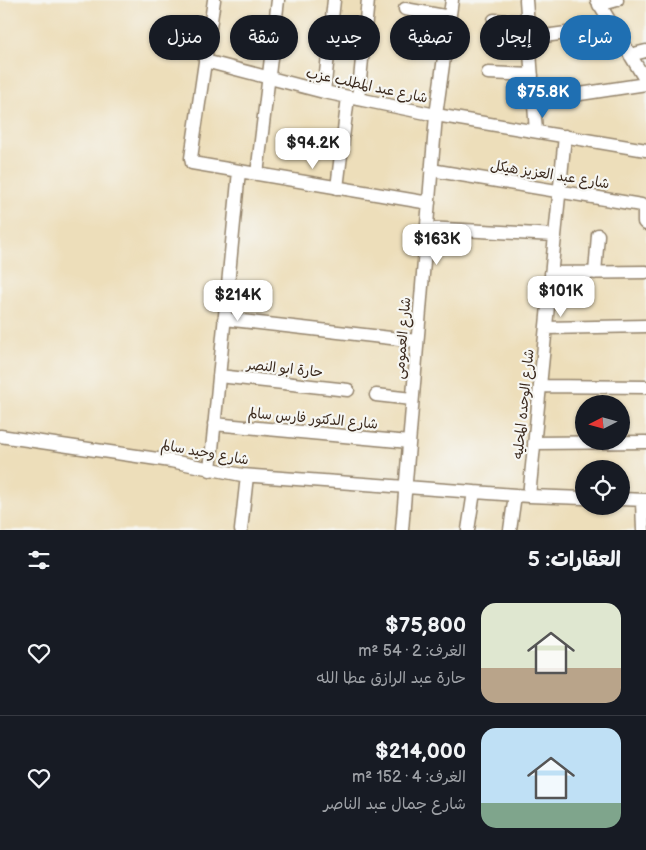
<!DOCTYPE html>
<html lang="ar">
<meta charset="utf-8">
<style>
body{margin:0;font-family:"Balsamiq Sans","Playpen Sans Arabic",sans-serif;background:#242831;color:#f1f3f6;direction:rtl;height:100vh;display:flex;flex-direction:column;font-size:19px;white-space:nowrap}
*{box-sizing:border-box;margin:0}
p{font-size:16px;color:#9ea1a6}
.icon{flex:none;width:28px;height:28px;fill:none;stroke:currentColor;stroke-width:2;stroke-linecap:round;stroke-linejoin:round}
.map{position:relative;height:530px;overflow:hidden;direction:ltr}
.side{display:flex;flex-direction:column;background:#171b24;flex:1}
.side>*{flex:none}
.hud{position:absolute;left:15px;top:15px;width:616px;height:45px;direction:rtl;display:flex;gap:10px}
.needle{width:32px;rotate:264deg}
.buttons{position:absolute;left:575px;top:395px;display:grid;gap:10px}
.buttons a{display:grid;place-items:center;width:55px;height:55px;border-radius:50%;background:#171b24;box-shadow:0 1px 4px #0004;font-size:25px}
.price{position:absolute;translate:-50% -42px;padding:0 11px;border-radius:10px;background:#fff;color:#222;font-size:16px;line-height:32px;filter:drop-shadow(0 1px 2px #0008)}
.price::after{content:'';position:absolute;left:50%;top:30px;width:15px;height:11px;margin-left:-8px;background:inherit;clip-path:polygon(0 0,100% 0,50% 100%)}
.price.current{background:#1f6fb2;color:#fff}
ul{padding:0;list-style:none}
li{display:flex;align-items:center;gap:15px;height:125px;padding:0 25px}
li+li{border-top:1px solid #363941}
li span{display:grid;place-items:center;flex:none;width:140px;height:100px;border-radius:15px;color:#555}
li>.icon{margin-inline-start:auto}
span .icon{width:60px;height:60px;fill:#fffc;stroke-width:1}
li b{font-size:21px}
h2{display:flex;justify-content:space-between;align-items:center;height:60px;padding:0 25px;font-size:21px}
.tag{padding:0 18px;border-radius:22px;background:#171b24;box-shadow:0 1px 4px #0004;font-size:18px;line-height:45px}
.tag.current{background:#1f6fb2;color:#fff}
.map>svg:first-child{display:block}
</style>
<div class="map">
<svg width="646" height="530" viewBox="0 0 646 530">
<rect width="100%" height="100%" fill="#f6f6f2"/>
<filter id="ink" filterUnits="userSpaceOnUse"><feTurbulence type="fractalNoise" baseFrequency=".02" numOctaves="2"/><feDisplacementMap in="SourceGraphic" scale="10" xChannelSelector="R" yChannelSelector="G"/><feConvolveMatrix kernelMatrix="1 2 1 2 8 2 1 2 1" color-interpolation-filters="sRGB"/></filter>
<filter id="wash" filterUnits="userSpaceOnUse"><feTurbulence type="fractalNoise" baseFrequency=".0096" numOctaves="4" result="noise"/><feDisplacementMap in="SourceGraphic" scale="20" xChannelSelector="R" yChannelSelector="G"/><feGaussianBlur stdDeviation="1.12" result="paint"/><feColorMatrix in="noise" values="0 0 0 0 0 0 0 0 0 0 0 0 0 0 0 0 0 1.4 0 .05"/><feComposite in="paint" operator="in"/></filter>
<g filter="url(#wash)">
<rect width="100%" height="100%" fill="#eddeba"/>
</g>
<g filter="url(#ink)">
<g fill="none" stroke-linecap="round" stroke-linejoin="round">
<defs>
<path id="minor" d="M214,0L191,158L192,163L429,203
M526,0L536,131
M597,0L646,81
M599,5L617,0
M405,9L450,17
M494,20L527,22
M529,38L612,27
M630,55L646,51
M205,61L324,92L436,115L646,150
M488,73L532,75
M324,92L334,0
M358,99L368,0
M534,101L646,84
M431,170L641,205L644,207V222L646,224
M257,174L278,0
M337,188L348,97
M426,228L555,235
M551,273L646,272
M595,273L598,235
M224,319L417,341
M546,328L646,326
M219,376L348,390
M540,386L646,387
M376,395L412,399
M214,424L409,442
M0,436L171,461L242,475L529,496L584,498
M534,443L646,442
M210,470L239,171
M529,496L565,136
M621,499L646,500
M642,500L643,530
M241,530L247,476
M402,530L436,115L452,0
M468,530L474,492
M510,530L515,495"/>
</defs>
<use href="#minor" stroke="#94846c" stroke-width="15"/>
<use href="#minor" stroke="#fff" stroke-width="12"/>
</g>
</g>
<g text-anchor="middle" stroke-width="4.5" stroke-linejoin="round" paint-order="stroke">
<g font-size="14" fill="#3b2a1e" stroke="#f6f6f2">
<text transform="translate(367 85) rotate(12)" y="5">شارع عبد المطلب عزب</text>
<text transform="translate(550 174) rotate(9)" y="5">شارع عبد العزيز هيكل</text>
<text transform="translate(402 338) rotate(-85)" y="5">شارع العمومى</text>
<text transform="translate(285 368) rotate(6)" y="5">حارة ابو النصر</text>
<text transform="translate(523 404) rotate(-84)" y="5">شارع الوحده المحليه</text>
<text transform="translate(313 418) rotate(5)" y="5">شارع الدكتور فارس سالم</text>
<text transform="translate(205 452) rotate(10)" y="5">شارع وحيد سالم</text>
</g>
</g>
</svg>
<div class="buttons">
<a><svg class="needle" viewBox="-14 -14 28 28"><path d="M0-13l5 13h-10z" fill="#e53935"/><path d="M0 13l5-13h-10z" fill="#9ea1a6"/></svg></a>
<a><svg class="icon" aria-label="locate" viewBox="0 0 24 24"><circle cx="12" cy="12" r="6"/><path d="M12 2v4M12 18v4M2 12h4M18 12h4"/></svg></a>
</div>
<b class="price current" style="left:543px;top:119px">$75.8K</b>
<b class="price" style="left:313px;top:170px">$94.2K</b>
<b class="price" style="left:437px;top:266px">$163K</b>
<b class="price" style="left:561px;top:318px">$101K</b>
<b class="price" style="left:238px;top:322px">$214K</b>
<div class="hud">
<a class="tag current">شراء</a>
<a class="tag">إيجار</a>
<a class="tag">تصفية</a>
<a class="tag">جديد</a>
<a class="tag">شقة</a>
<a class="tag">منزل</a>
</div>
</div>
<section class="side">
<h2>العقارات: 5<svg class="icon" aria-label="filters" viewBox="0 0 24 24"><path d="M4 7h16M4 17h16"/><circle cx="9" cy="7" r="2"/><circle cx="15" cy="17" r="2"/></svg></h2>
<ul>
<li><span style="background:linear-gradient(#dfe7d0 65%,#b9a48a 0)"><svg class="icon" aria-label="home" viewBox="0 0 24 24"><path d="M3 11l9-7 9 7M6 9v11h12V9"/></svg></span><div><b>$75,800</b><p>الغرف: 2 · 54 m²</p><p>حارة عبد الرازق عطا الله</p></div><svg class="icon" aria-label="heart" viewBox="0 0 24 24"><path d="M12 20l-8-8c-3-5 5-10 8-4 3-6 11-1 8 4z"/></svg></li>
<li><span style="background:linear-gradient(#bfe0f5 75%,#7fa58c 0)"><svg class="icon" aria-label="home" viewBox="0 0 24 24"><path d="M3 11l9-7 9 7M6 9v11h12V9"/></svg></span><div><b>$214,000</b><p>الغرف: 4 · 152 m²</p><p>شارع جمال عبد الناصر</p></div><svg class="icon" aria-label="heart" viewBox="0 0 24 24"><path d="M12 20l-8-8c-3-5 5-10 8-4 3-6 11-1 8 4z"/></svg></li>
</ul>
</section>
